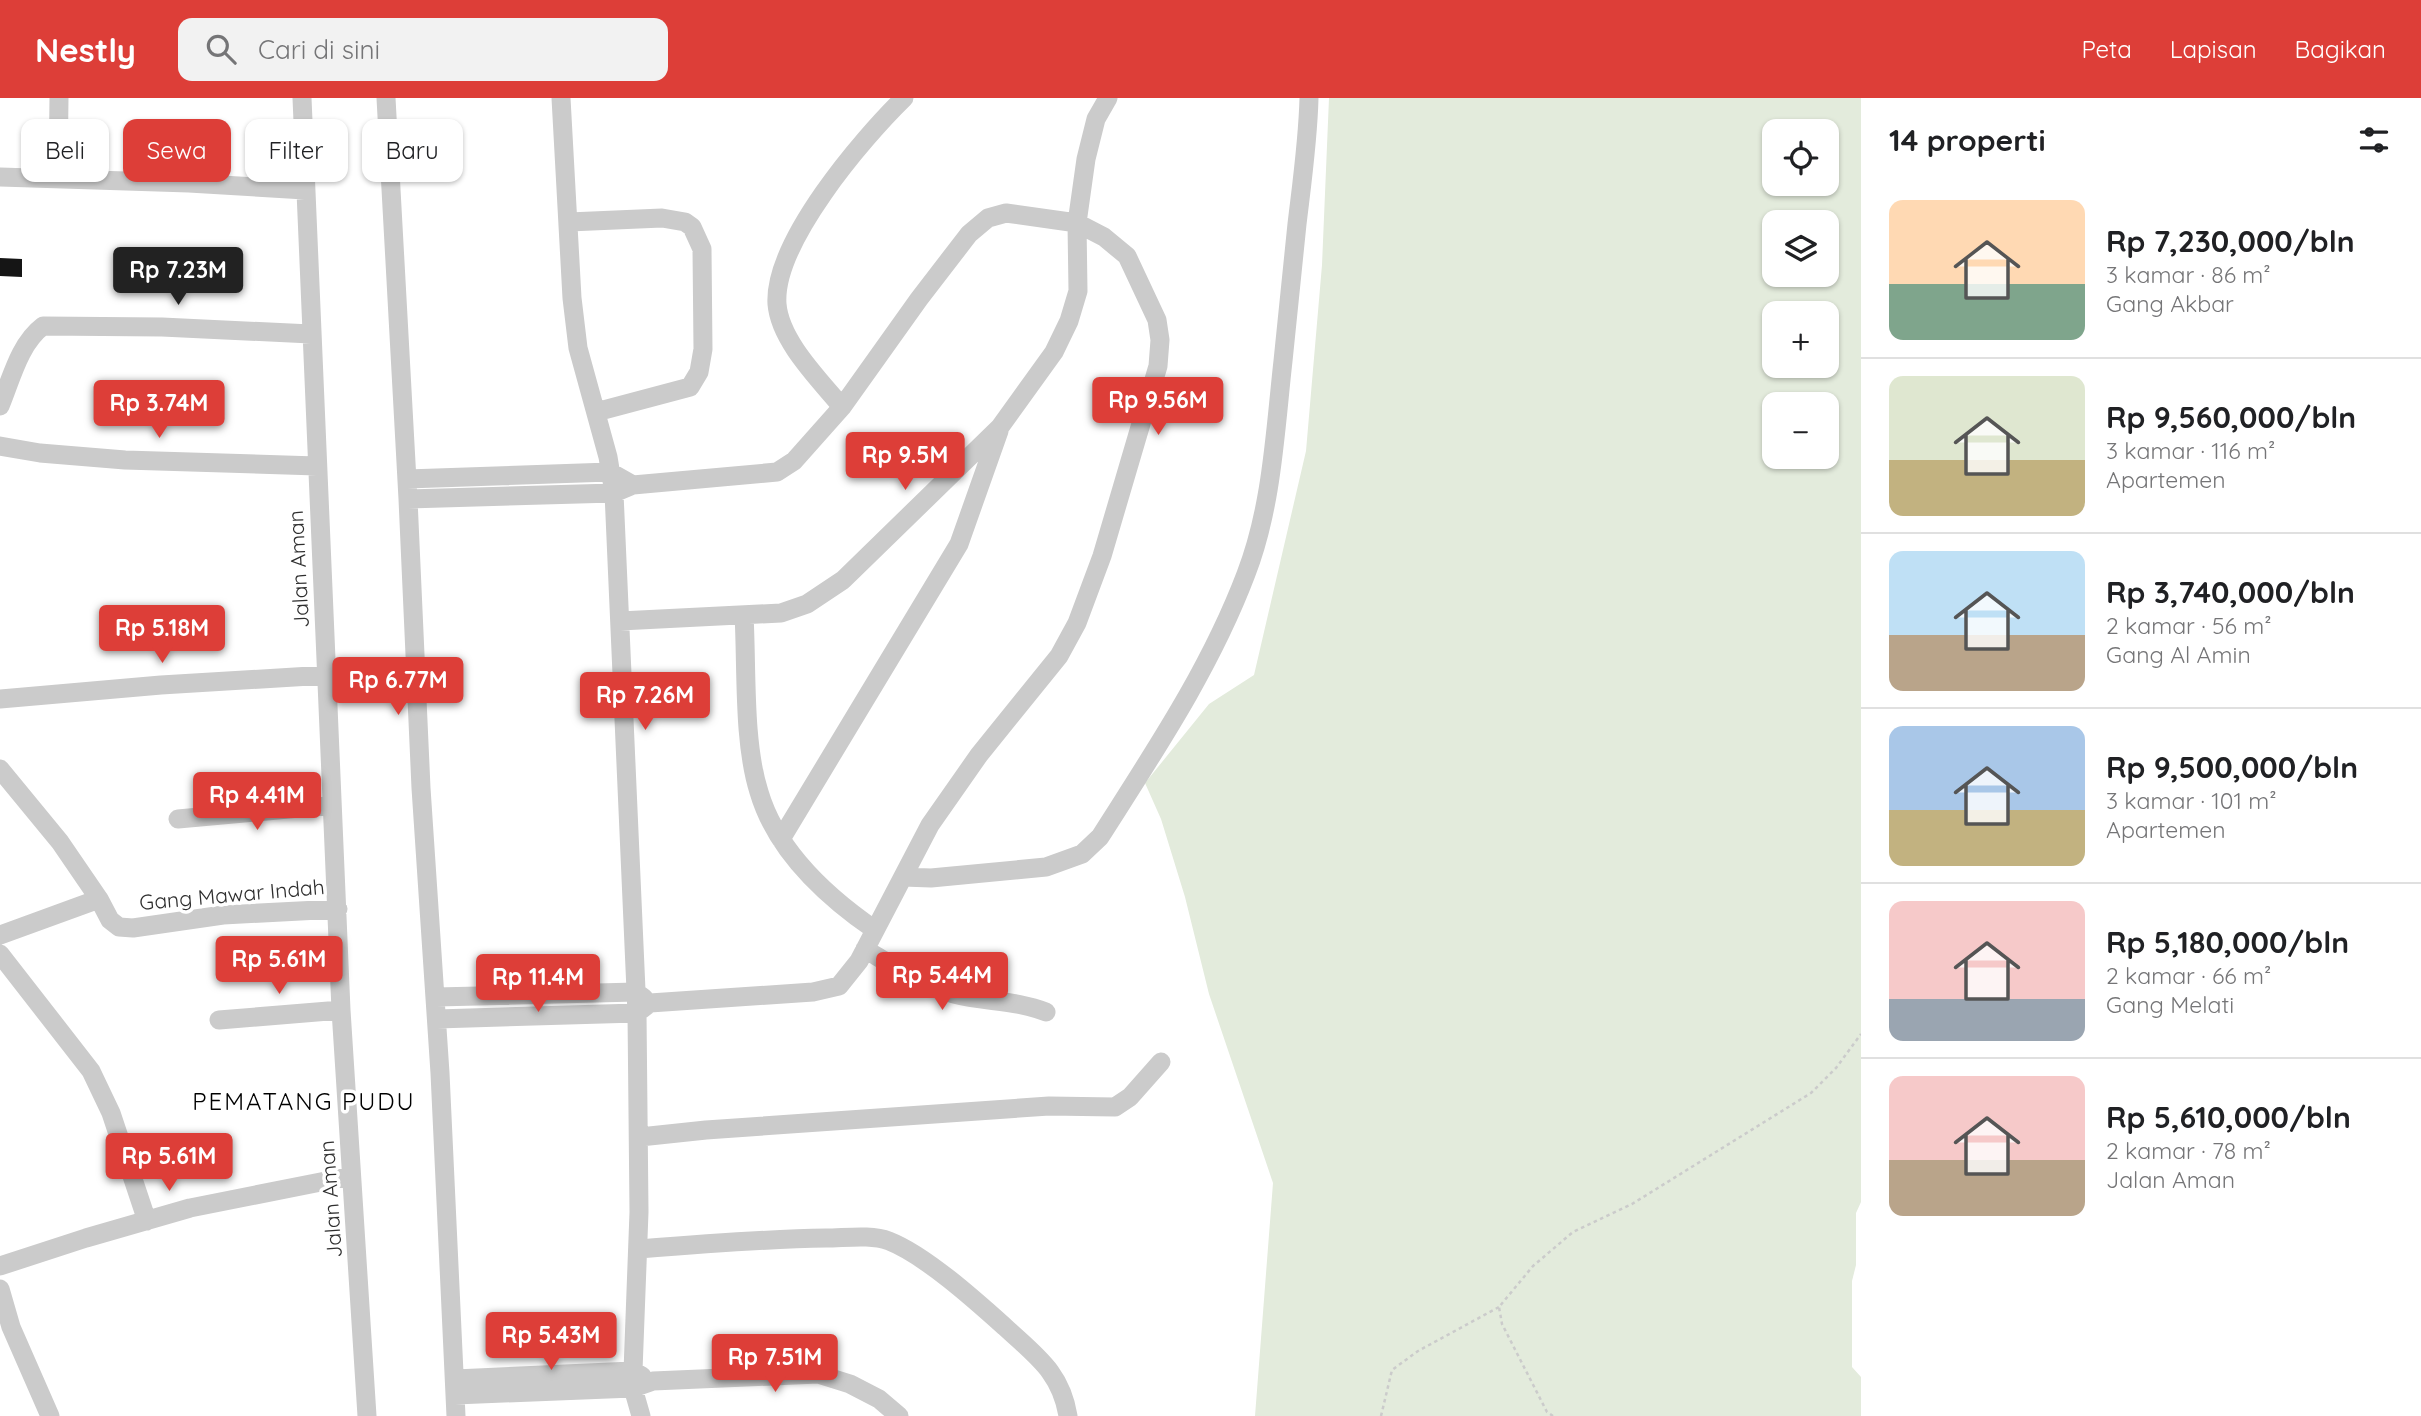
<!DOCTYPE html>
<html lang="id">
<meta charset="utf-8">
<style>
body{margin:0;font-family:Quicksand,sans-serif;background:#f2f2f2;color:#202124;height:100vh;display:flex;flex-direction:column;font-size:26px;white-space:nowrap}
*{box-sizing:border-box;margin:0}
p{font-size:23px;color:#757577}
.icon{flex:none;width:38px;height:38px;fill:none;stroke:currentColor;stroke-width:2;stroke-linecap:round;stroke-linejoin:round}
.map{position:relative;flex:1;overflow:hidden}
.sheet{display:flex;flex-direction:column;background:#fff;width:560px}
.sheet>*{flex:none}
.guide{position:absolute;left:21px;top:21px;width:665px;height:63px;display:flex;gap:14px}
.fabs{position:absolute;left:1762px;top:21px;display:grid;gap:14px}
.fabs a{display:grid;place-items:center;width:77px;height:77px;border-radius:14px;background:#fff;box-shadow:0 2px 5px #0004;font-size:35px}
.price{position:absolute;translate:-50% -60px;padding:0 16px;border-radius:7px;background:#dd3e38;color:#fff;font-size:23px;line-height:46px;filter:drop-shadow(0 2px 4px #0008)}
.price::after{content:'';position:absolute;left:50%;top:42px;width:21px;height:16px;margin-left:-10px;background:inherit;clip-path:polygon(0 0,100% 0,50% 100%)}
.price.active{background:#222;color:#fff}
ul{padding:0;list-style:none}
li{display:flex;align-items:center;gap:21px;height:175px;padding:0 28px}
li+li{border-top:2px solid #e0e0e0}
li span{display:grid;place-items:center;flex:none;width:196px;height:140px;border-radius:14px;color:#555}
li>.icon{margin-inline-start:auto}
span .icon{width:84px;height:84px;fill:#fffc;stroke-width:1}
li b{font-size:30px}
h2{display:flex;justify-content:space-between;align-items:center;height:84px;padding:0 28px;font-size:30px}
.chip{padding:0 24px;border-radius:14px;background:#fff;box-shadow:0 2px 5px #0004;font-size:24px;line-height:63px}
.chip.active{background:#dd3e38;color:#fff}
header{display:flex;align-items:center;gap:42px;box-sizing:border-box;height:98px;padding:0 35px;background:#dd3e38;color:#fff}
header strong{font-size:33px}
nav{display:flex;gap:38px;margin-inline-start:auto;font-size:24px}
.search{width:490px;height:63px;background:#f2f2f2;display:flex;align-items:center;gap:18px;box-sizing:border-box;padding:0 24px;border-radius:14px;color:#757577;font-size:26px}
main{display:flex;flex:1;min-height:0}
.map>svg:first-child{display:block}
</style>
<header>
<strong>Nestly</strong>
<div class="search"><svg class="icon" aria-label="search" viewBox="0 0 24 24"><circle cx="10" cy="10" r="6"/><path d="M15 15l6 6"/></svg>Cari di sini</div>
<nav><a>Peta</a><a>Lapisan</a><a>Bagikan</a></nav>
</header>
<main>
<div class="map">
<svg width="1861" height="1318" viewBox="0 0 1861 1318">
<rect width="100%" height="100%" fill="#fff"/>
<path fill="#e3ebdc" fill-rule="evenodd" d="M1329,0H1861V1104L1856,1115V1167L1852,1183V1269L1861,1279V1318H1255L1273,1085L1209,896L1185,799L1161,721L1145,685L1209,606L1254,577L1306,353L1322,167ZM1774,33H1827V86H1774ZM1774,124H1827V177H1774ZM1774,215H1827V268H1774ZM1774,306H1827V359H1774Z"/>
<path fill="#151515" d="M0,160L22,161V179L0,178Z"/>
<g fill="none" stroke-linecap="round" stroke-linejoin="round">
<path stroke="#cbcbcb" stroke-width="2.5" stroke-dasharray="3.5 3.5" stroke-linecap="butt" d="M1381,1318L1392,1272L1418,1253L1499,1209
M1553,1318L1547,1314L1502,1226L1499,1209L1533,1168L1573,1134L1632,1106L1811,995L1836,970L1861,936"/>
<path stroke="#cbcbcb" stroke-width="19" d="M302,0L341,912L367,1318
M386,0L408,401L421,690L440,975L456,1318
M561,0L572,200L578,250L608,359L614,395L637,915L639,1114L633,1273V1290L641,1318
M0,79L189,85L305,92
M58,81L59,0
M569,124L662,120L685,124L692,129L702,151L703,251L699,274L690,289L596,314
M0,308C11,282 19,246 43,228L162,229L311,236
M842,309C819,281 780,243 777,206C773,145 862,41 904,0
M0,348L40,355L125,362L317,368
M407,381L610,374L633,387L614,395L408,401
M744,517C747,571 743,644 759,694C776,752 827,799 875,832
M620,523L781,515L807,506L843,482L1000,329L1054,254L1069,223L1078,193L1077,125L1086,61L1096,21L1108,0
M0,601L161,587L327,577
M0,671L60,744L99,801L110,822L119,829L133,830L223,817L338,811
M178,721L332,707
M781,741L959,446L999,333
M903,779L931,780L1046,769L1082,756L1100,739C1154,654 1210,571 1246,476C1272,409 1275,334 1283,263C1288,217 1292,172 1297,126C1302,84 1308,42 1309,0
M0,837L99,801
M865,851C893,868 922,888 954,896C984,904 1016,902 1046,914
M0,856L91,973L111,1015L147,1123
M436,899L636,894L644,900
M437,921L637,915L650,905L813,894L839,888L859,863L930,727L979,657L1059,558L1077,525L1102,458L1158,268L1160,242L1157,222L1127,158L1104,139L1077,125L1006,115L988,120L969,136L919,201L842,309L794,363L777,374L633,387
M219,922L341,912
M640,1039L706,1032L1049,1008L1115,1009L1130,999L1161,964
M639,1151C701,1146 763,1141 826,1140C845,1140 871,1136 889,1143C925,1157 976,1203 1005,1229C1036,1258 1061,1274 1068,1318
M0,1168L86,1140L190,1110L351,1078
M0,1191L11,1229L50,1318
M455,1281L633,1273L642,1278
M455,1297L633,1290L653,1283L818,1276L850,1286L879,1301L899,1318"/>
</g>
<g text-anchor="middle" stroke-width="7" stroke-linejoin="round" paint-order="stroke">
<g font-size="21" fill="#2e2e2e" stroke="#fff">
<text transform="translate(299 471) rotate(-93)" y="7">Jalan Aman</text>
<text transform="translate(232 797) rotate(-5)" y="7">Gang Mawar Indah</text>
<text transform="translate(331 1101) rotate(-94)" y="7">Jalan Aman</text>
</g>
<g font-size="24" letter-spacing="2" fill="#000" stroke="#fff">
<text x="304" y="1012">PEMATANG PUDU</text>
</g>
</g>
</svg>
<div class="fabs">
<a><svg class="icon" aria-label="locate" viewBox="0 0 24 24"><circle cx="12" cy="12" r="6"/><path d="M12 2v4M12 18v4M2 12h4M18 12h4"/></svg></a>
<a><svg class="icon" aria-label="layers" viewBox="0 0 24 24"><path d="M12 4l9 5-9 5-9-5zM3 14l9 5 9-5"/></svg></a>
<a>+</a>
<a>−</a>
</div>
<b class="price active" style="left:178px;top:209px">Rp 7.23M</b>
<b class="price" style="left:1158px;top:339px">Rp 9.56M</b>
<b class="price" style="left:159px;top:342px">Rp 3.74M</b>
<b class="price" style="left:905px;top:394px">Rp 9.5M</b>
<b class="price" style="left:162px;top:567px">Rp 5.18M</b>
<b class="price" style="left:398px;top:619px">Rp 6.77M</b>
<b class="price" style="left:645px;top:634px">Rp 7.26M</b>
<b class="price" style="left:257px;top:734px">Rp 4.41M</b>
<b class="price" style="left:279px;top:898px">Rp 5.61M</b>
<b class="price" style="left:942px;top:914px">Rp 5.44M</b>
<b class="price" style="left:538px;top:916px">Rp 11.4M</b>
<b class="price" style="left:169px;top:1095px">Rp 5.61M</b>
<b class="price" style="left:551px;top:1274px">Rp 5.43M</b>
<b class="price" style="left:775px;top:1296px">Rp 7.51M</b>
<div class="guide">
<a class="chip">Beli</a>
<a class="chip active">Sewa</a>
<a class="chip">Filter</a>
<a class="chip">Baru</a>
</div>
</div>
<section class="sheet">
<h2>14 properti<svg class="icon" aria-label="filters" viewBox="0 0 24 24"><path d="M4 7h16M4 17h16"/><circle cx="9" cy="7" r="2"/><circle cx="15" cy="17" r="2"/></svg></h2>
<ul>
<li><span style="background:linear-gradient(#ffd9b3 60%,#7fa58c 0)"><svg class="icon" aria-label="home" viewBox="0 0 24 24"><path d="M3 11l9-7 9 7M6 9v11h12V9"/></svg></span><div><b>Rp 7,230,000/bln</b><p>3 kamar · 86 m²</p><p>Gang Akbar</p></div></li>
<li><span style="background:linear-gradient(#dfe7d0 60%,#c2b280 0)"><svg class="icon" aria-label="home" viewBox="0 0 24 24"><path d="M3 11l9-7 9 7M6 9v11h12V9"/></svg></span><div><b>Rp 9,560,000/bln</b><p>3 kamar · 116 m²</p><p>Apartemen</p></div></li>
<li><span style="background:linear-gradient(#bfe0f5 60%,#b9a48a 0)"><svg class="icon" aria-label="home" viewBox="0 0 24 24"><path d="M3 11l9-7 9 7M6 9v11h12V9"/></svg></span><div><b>Rp 3,740,000/bln</b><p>2 kamar · 56 m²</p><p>Gang Al Amin</p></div></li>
<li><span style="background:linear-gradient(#a9c7e8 60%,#c2b280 0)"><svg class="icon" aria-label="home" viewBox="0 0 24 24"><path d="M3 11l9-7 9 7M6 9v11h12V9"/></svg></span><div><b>Rp 9,500,000/bln</b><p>3 kamar · 101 m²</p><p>Apartemen</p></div></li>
<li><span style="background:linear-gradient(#f6c9c9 70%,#9aa5b1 0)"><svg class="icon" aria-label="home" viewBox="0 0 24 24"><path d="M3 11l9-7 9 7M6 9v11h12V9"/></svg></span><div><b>Rp 5,180,000/bln</b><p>2 kamar · 66 m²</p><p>Gang Melati</p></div></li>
<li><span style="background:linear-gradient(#f6c9c9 60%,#b9a48a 0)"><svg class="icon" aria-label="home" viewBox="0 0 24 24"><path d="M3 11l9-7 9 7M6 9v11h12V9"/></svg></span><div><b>Rp 5,610,000/bln</b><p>2 kamar · 78 m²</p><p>Jalan Aman</p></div></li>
</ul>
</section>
</main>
